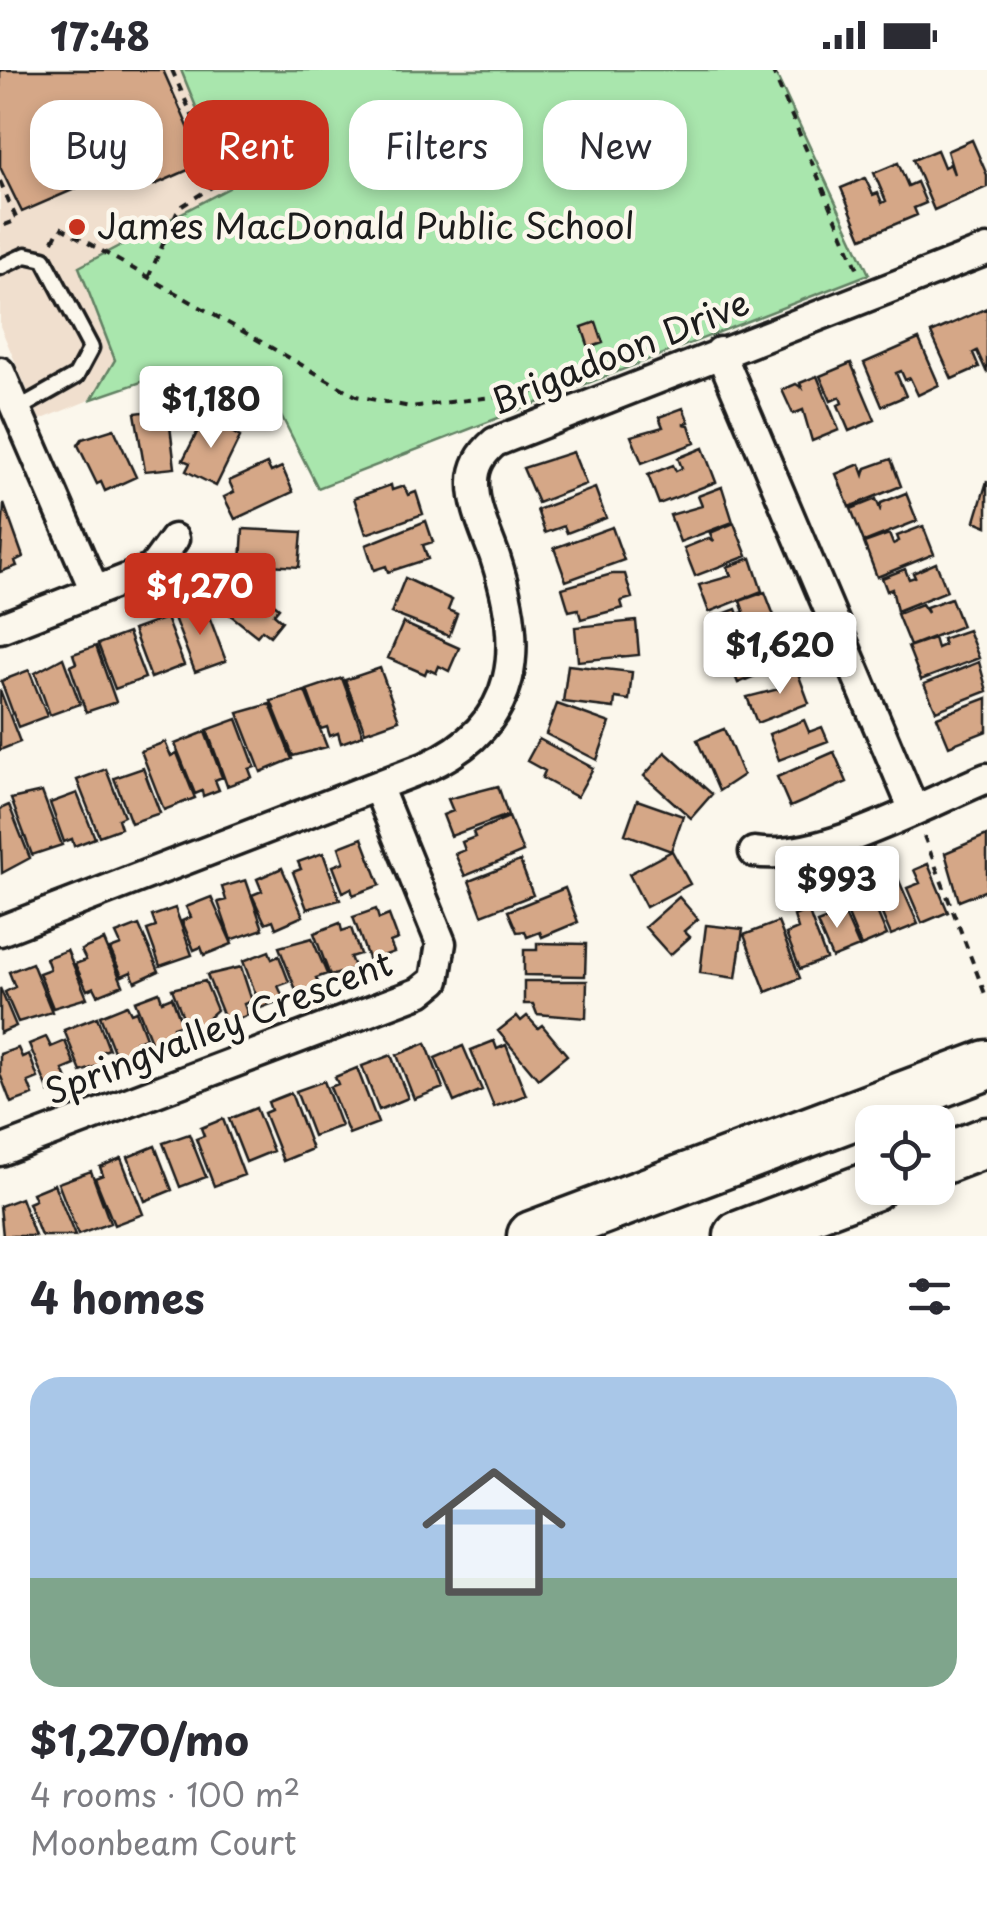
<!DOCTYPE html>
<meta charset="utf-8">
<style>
body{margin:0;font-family:"Playpen Sans",sans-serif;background:#f2f2f3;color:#2b2b33;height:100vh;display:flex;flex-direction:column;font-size:38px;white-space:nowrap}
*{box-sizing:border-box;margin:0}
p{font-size:32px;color:#7c7c81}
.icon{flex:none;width:55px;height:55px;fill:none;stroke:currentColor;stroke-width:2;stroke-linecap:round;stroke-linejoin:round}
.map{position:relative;height:1166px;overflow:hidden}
.side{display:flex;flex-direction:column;background:#fff;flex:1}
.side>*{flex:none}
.guide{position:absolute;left:30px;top:30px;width:928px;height:90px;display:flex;gap:20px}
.tools{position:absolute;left:855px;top:1035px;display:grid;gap:20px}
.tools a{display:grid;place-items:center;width:100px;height:100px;border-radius:20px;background:#fff;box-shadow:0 5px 15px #0003;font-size:50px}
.price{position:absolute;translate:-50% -85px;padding:0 22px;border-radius:10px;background:#fff;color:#222;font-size:32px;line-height:65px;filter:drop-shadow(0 2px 5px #0008)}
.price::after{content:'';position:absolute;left:50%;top:60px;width:30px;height:22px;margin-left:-15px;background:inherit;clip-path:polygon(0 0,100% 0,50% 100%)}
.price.current{background:#c8321e;color:#fff}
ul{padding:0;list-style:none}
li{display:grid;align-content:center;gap:20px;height:530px;padding:0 30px}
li+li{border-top:2px solid #e1e1e2}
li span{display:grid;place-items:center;height:310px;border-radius:30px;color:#555}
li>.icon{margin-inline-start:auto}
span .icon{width:180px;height:180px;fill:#fffc;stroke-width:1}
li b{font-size:42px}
h2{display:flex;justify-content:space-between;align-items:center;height:120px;padding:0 30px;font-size:42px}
.tag{padding:0 35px;border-radius:30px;background:#fff;box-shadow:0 5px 15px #0003;font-size:35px;line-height:90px}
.tag.current{background:#c8321e;color:#fff}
.status{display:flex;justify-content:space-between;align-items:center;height:70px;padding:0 50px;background:#fff;direction:ltr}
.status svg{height:28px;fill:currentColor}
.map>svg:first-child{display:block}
</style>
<div class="status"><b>17:48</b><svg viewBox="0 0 49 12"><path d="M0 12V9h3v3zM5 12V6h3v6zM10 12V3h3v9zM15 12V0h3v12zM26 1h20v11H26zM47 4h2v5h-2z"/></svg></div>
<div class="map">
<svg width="987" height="1166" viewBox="0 0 987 1166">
<rect width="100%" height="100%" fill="#fbf7ec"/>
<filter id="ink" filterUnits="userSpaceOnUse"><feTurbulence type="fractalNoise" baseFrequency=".01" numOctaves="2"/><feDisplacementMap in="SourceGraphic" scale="20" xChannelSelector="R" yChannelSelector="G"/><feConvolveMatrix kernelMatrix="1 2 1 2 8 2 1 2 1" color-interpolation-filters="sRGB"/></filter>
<g filter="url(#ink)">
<path fill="#f0dfce" d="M0,0H181L229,118L79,197L115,290L92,329L40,350L0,256Z"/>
<path fill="#a9e6ad" stroke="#628164" stroke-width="2.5" d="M181,0H774L869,204L318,418L278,339L147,310L92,329L115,290L79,197L229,118Z"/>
<path fill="#d5a787" stroke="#1c1c1c" stroke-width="2.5" d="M0,0H163L204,93L154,115L131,64L66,93L77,118L22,142L0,97Z
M972,70L987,105V117L934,140L913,90L937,80L944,97L950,94L954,104L947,81Z
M898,93L908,116L917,112L926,133L914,138L917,145L862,168L841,118L865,108L873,125L878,123L882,133L886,131L874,103Z
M987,238V303L977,281L973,283L979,297L952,309L931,263Z
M596,252L603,273L589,278L582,257Z
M919,269L939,315L918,325L910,308L905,310L901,301L896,303L906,326L882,336L864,293Z
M851,293L875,350L849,361L838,335L842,333L840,327L831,331L820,306Z
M817,306L839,360L812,371L803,340L793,344L782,320L796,314L802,318L800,313Z
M683,338L689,352L683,354L689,355L695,373L642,393L631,366L663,357L659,347Z
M168,339L175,398L145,401L135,343Z
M209,348L240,367L216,416L186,401L190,393L183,390L203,351Z
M114,359L136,407L105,421L101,412L97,414L78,375L82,369Z
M703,378L716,412L659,434L648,405L673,395L676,401L682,398L678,388Z
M573,382L586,414L538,433L523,398Z
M891,389L901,416L849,437L836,404L860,394L864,405L866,398Z
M267,394L271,402L282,397L293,422L235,449L224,427L234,422L229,411Z
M987,411V456L975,451Z
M391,415L392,420L404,416L408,425L416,422L423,444L366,464L354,428Z
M722,417L733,452L680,472L670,445L702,436L698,426Z
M595,418L606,448L567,463L564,456L545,463L537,440Z
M906,423L917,451L864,472L851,439L876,429L880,439L881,433Z
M4,434L23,487L15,491L17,496L0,502Z
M426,451L433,472L423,475L428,489L388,502L386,496L374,500L366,475Z
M734,453L747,486L695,506L684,478L709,468L714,472L710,463Z
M923,456L934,484L877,507L864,473L889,464L893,474L899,471L897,466Z
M612,457L624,490L566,511L554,478Z
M243,459L302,462L299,497L241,493Z
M751,488L762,521L709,542L699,515L731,506L727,497Z
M936,493L947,521L897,541L892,519L887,521L882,508L905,499L909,509L915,507L913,503Z
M236,503L279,538L274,544L282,551L270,566L262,560L257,566L224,540L231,531L220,522Z
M612,504H625L632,528L621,531L623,538L581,549L578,539L569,541L562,518Z
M405,508L452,530L448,540L457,544L449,566L391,543Z
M765,522L778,556L721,578L710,549L736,539L738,544L744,542L740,531Z
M951,528L962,556L910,576L897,544L922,534L928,543L926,537Z
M204,533L226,591L195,602L173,545Z
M166,548L184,595L151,608L133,560Z
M636,551L639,585L578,591L575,557Z
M403,553L459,578L449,601L439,596L436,603L427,599L425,604L388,588Z
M780,555L791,591L738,613L726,584L758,576L754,566Z
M968,560L979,588L921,610L908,577L934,568L937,578L944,575L942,569Z
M128,563L145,608L115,619L98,574Z
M96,576L116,632L86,642L70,596L76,593L73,584Z
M63,588L80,634L50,645L35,603Z
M979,592L987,621L936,641L924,614Z
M568,595L632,602L629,630L615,628L614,638L563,632Z
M380,598L399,650L365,662L345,610Z
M796,598L809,633L757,653L747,627L779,619L774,607Z
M29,600L47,646L18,657L1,611Z
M342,608L363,665L341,673L338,663L330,666L327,657L321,659L307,620Z
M0,620L20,672L0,680Z
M305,621L327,677L293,686L271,631Z
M987,628V661L949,676L937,647Z
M270,634L292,689L261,702L238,643Z
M557,634L610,653L597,690L546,664Z
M237,649L255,697L249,699L252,707L227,716L207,660Z
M804,650L809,662L822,657L828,671L779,690L769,664Z
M724,659L743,705L719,721L697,670Z
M205,662L222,707L215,710L219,720L203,726L202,721L195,724L175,674Z
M539,669L593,698L577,727L542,708L545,701L527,691Z
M165,672L171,686L177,683L195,728L164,740L141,681Z
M665,682L712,724L691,748L644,706Z
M834,682L847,712L790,737L777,707Z
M143,698L160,743L131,753L114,708Z
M106,699L124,746L118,749L121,758L99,766L77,710Z
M498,716L508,745L451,766L443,745L453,741L448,729Z
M42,722L62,775L32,785L11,729Z
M77,723L95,768L74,776L72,769L64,772L50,733Z
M637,730L683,746L671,781L625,764Z
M9,735L30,788L2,803L0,739Z
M509,747L523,782L465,806L455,784L465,780L462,772L475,767L473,762Z
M987,765V820L959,831L945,783Z
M362,768L380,815L353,825L351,818L343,822L333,796L344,792L339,777Z
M672,781L690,814L646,837L629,804Z
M323,783L340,830L307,839L293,802L301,799L298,792Z
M520,791L533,825L482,845L469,811Z
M928,794L948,842L922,853L907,818L920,813L914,800Z
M282,798L303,846L276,858L273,850L265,853L252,825L262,821L257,809Z
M897,806L918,854L891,865L876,830L888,825L883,812Z
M246,810L263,859L231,870L218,832L226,830L222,817Z
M565,818L578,852L542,867L540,862L527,867L525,861L517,862L508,841Z
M867,818L887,865L861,876L847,842L859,837L853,824Z
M211,827L232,874L204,885L201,877L194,880L182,851L191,847L186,837Z
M679,827L698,849L684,861L690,867L670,885L645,857Z
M838,829L859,877L832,888L817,853L830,848L824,835Z
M175,838L192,885L160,896L147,860L156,857L152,846Z
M376,839L379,849L389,845L398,869L390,872L394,882L369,891L353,847Z
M808,840L826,889L800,899L786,864L798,859L794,846Z
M778,852L800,908L766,922L744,865Z
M340,853L342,861L351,858L360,884L350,887L355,899L330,906L314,863Z
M139,855L159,901L135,912L131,902L122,906L110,879L121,875L116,864Z
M706,855L743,859L736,908L700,903Z
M312,868L327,904L316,908L320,916L298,925L279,877Z
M104,870L123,915L98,925L94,917L87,920L75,894L86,890L81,880Z
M537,873L586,874L585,906L524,905V880H537Z
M67,880L87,928L53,938L39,903L50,899L46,888Z
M269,881L272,889L279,886L289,912L278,916L284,929L261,938L243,891Z
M32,893L52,942L18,952L5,922L15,917L9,902Z
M241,897L252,931L244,934L248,945L227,954L207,905Z
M205,911L217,940L208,948L213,958L191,967L172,919Z
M524,911H587L586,948L537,944L533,934H524Z
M0,918L16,956L0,963Z
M159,922L162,931L172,927L182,954L173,957L177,969L161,975L160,972L152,974L135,931Z
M127,935L131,943L136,941L146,968L136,971L141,983L117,989L100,946Z
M517,946L521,951L527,946L538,958L542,955L567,985L538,1009L498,961Z
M97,947L109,979L99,983L103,994L81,1002L64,960Z
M46,967L51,977L65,971L75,995L63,1000L69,1014L49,1022L29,974Z
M494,971L497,979L506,975L526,1025L494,1037L471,980Z
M426,973L443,1018L414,1029L397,985Z
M463,976L482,1020L454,1032L435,988Z
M18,978L22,987L29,984L38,1008L28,1012L33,1025L11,1033L0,1004V984Z
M391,985L408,1028L379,1040L362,996Z
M357,998L378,1053L349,1064L330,1017L338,1014L335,1007Z
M324,1011L341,1056L313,1066L296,1021Z
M291,1023L312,1079L283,1091L264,1043L271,1040L268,1032Z
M256,1038L273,1081L246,1092L229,1049Z
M223,1049L244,1105L214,1116L196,1069L204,1066L201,1058Z
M189,1064L206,1107L180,1117L163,1073Z
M155,1076L172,1120L145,1131L128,1087Z
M121,1088L143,1144L114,1155L95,1108L103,1105L100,1097Z
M91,1101L110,1153L78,1165L58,1113Z
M54,1114L75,1166H41L28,1133L35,1130L32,1123Z
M21,1128L35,1166H3L0,1136Z"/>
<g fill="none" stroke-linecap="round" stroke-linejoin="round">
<defs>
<path id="service" d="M0,197L26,185L44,189L91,278L76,306L16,340"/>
<path id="minor" d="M720,282L913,738
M0,302L95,521
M0,558L152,499L174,469
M754,782C820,793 924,734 987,708
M0,861L426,697C523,653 524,575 495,487C487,464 473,436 474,412C474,395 482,383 495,372L987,180
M0,1081L420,922L435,910L441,873L377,716"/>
<path id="motorway" d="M938,1091L987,1072
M532,1166L987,995
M739,1166L872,1116"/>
</defs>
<use href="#service" stroke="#1c1c1c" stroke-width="21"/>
<use href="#minor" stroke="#1c1c1c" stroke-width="35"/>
<use href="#motorway" stroke="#1c1c1c" stroke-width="55"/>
<path stroke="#1c1c1c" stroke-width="4" stroke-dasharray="8 8" stroke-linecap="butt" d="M772,0L859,202
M0,111L17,150L0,157
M53,171L60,157L356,326L410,337L557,319
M148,208L179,138L221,111L172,0
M924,766L987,929"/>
<use href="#service" stroke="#fbf7ec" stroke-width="14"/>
<use href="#minor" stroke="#fbf7ec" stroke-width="28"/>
<use href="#motorway" stroke="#fbf7ec" stroke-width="48"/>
</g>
</g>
<circle fill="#c8321e" stroke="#fbf7ec" stroke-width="4" cx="77" cy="157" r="10"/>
<g text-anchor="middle" stroke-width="9" stroke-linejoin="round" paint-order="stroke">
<g font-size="35" fill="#1c1c1c" stroke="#fbf7ec" text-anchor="start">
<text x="97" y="169">James MacDonald Public School</text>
</g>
<g font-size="35" fill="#1c1c1c" stroke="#fbf7ec">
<text transform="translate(620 283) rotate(-22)" y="12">Brigadoon Drive</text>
<text transform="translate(219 958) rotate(-21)" y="12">Springvalley Crescent</text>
</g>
</g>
</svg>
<div class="tools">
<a><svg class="icon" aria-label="locate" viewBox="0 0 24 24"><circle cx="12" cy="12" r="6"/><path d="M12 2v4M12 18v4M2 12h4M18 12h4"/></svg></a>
</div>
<b class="price" style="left:211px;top:381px">$1,180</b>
<b class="price current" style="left:200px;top:568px">$1,270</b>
<b class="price" style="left:780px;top:627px">$1,620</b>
<b class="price" style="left:837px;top:861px">$993</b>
<div class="guide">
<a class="tag">Buy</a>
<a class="tag current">Rent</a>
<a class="tag">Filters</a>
<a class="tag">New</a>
</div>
</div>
<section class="side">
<h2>4 homes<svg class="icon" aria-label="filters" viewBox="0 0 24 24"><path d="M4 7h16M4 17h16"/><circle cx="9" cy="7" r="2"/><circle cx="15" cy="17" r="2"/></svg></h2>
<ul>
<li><span style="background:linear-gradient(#a9c7e8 65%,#7fa58c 0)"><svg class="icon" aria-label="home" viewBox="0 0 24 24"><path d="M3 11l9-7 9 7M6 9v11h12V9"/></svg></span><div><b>$1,270/mo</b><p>4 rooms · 100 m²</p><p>Moonbeam Court</p></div></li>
</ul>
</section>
